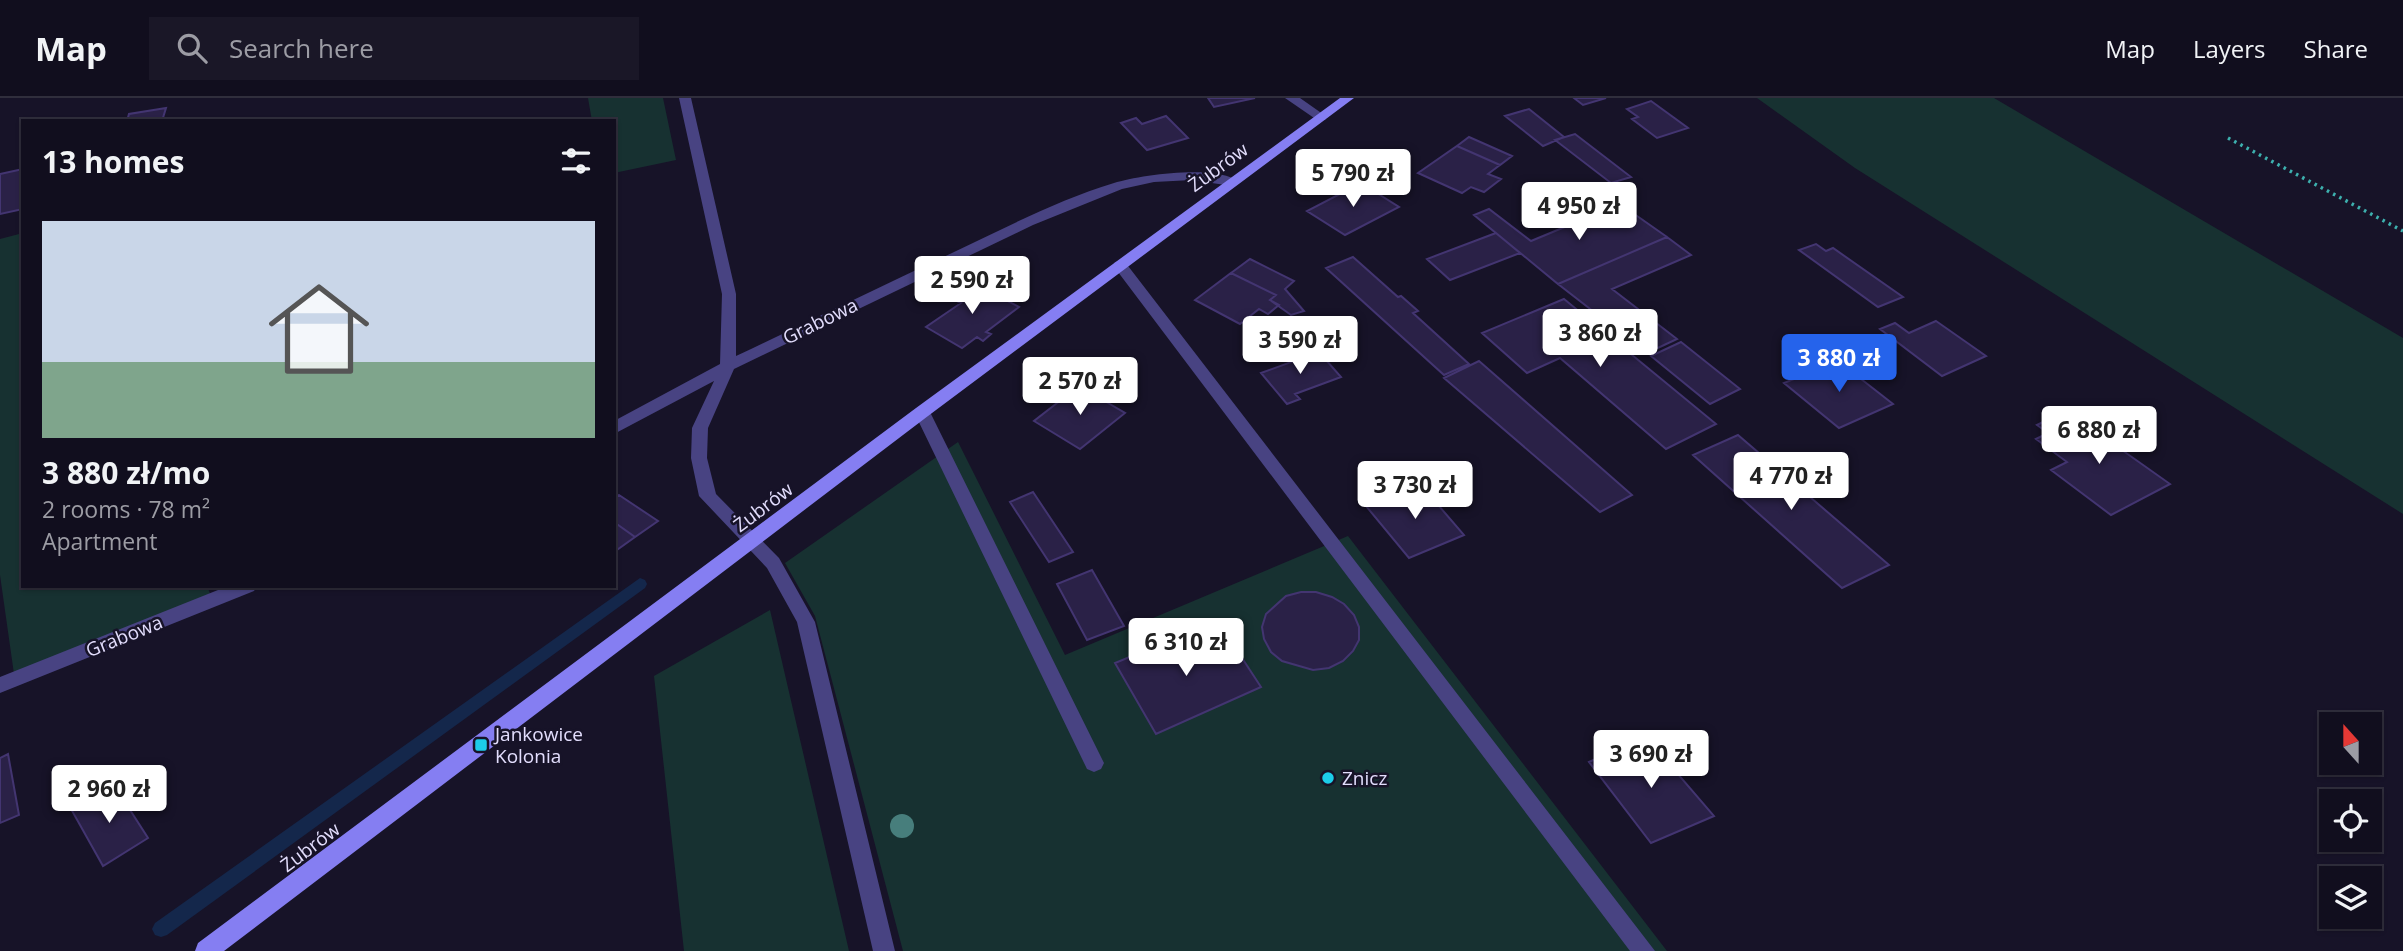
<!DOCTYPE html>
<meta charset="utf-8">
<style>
body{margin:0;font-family:"Open Sans",sans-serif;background:#1a1727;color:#f1f3f6;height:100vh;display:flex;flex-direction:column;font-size:26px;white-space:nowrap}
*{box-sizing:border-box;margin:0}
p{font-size:23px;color:#9c9ca4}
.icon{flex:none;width:38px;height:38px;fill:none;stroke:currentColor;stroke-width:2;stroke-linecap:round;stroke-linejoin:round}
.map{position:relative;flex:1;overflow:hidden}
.side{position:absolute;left:21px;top:21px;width:595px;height:469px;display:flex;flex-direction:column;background:#110e1e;border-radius:0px;box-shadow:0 2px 5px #0004,0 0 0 2px #302e3c}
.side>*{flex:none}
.needle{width:46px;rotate:339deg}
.fabs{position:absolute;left:2319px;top:614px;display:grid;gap:14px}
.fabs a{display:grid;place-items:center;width:63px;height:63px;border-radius:0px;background:#110e1e;box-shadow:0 2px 5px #0004,0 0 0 2px #302e3c;font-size:35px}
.price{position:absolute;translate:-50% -60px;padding:0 16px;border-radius:7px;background:#fff;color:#222;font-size:23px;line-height:46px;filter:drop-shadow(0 2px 4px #0008)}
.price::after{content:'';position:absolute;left:50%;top:42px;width:21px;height:16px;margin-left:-10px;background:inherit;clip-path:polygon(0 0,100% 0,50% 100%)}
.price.selected{background:#2563eb;color:#fff}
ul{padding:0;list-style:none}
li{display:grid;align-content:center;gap:14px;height:371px;padding:0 21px}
li span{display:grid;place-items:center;height:217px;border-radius:0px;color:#555}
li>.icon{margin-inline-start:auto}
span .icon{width:126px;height:126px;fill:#fffc;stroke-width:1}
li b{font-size:30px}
h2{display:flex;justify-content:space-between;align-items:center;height:84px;padding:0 21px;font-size:30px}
header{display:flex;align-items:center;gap:42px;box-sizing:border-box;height:98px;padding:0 35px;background:#110e1e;border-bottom:2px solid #302e3c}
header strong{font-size:33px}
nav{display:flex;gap:38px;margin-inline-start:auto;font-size:24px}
.search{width:490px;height:63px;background:#1a1727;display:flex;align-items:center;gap:18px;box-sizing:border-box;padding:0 24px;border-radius:0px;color:#9c9ca4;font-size:26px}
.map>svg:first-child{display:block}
</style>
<header>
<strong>Map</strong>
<div class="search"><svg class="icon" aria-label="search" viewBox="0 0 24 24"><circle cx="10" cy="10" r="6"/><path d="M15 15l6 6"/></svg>Search here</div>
<nav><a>Map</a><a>Layers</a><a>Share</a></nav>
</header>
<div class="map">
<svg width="2403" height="853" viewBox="0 0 2403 853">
<rect width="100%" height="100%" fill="#171328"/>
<path fill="#173131" d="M588,0H663L676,62L614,75V23H592Z
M1757,0H1994L2403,240V416L1855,70Z
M23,135V488H207L211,498L14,576L0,477V141Z
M958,344L1065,557L1348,438L1667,853H903L815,518L785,465Z
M770,512L849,853H684L654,578Z"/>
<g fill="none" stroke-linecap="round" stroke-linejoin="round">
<path fill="#14274b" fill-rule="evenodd" d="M640,480L645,482L647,486L645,490L167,837L161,839L155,837L152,831L155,825Z"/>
</g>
<path fill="#2a2147" stroke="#433571" stroke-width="2" d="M1208,0H1255L1214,9Z
M1574,0H1606L1583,7Z
M1651,3L1688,30L1657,40L1632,21L1638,19L1627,11Z
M166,10L162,23H127L129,16Z
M1529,11L1564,39L1543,48L1505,18Z
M1166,18L1188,40L1147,52L1121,25L1136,20L1142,26Z
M1575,36L1631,79L1611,85L1555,42Z
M1469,39L1512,58L1500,67L1457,48Z
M1457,48L1500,67L1488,76L1501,81L1484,94L1471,89L1462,95L1418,75Z
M23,71V111L0,116V76Z
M1361,85L1399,109L1345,137L1307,113Z
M1620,106L1667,139L1558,186L1474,117L1489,111L1531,143Z
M1496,135L1520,155L1450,182L1427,161Z
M1667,139L1691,157L1612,191L1677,241L1647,255L1558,186Z
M1816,146L1826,153L1833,150L1903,199L1878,209L1799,152Z
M1353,159L1398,199L1401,198L1418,213L1413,215L1469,266L1444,277L1326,170Z
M1250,161L1294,183L1285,191L1304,213L1291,217L1270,202L1276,197L1231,175Z
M1231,175L1276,197L1270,202L1279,207L1268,216L1259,211L1240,226L1195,202Z
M975,186L1019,209L986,234L991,236L983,243L977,239L962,250L926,229L961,205L953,201Z
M1564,201L1716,326L1666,351L1560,260L1527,275L1482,235Z
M1936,223L1986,258L1942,278L1880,231L1895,225L1909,235Z
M1681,244L1740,291L1710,306L1651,258Z
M1319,254L1341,279L1295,296L1300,301L1287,306L1261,275Z
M1479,263L1632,397L1600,414L1444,280Z
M1838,263L1893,306L1839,330L1784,285Z
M1079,288L1125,315L1080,351L1034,323Z
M2053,319L2065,328L2078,321L2170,386L2111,417L2051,372L2067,364L2036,341L2048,335L2037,327Z
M1738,337L1889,467L1842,490L1693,357Z
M1420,386L1464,437L1409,460L1366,408Z
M1033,394L1073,454L1049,464L1010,404Z
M619,397L658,423L635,439L614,424V401Z
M614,424L635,439L614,454Z
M1092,472L1124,528L1087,542L1057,486Z
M1301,494H1316L1332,499L1344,506L1354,517L1359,529V542L1353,553L1343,563L1329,570L1313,572L1282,563L1271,554L1264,541L1262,529L1266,516L1286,498Z
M1195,532L1203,544L1225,534L1261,589L1156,636L1115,565Z
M1646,639L1714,718L1651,745L1589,664Z
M8,656L19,717L0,725V660Z
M114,687L148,740L103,768L71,711Z"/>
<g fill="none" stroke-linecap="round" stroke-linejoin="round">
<path stroke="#3db0ae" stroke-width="3.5" stroke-dasharray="2.5 4.5" stroke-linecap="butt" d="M2228,40L2403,133"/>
<path fill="#484382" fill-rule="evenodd" d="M1285,0H1300L1327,19L1325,22H1317Z
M1120,163L1125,164L1655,853H1630L1115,170L1113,167L1115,164Z
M922,308L930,314L1101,659L1104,665L1101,671L1094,674L1087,671L914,314Z"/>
<path fill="#484382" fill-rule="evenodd" d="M679,0H691L736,196V258C808,224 880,189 952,155C1005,130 1058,102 1114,85C1140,77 1218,66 1239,84L1232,88L1192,82L1154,84L1122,91L1033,127L734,271L708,330L707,360L716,396L779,460L815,524L895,853H873L797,524L767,470L699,398L691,360L692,330L714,283L614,336V323L720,266L722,196Z
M228,488H257L254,493L0,595V579Z"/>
<path fill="#857ef2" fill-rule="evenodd" d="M1340,0H1354L928,318L224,853H195L198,845L916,310Z"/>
</g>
<circle fill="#477e7c" cx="902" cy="728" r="12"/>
<g fill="#1ccde9" stroke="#171328" stroke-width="2.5">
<rect x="474" y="640" width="14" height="14" rx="3.5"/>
<circle cx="1328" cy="680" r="7"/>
</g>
<g text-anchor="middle" stroke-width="5" stroke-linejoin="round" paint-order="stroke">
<g font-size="19" fill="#e2ddfc" stroke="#171328">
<text transform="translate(1218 69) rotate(-36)" y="7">Żubrów</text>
<text transform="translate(820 223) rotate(-26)" y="7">Grabowa</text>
<text transform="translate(763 409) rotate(-37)" y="7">Żubrów</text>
<text transform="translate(124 538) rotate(-22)" y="7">Grabowa</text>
<text transform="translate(310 749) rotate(-37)" y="7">Żubrów</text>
</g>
<g font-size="19" fill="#e2ddfc" stroke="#171328" text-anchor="start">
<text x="495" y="643">Jankowice<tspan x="495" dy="22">Kolonia</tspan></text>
<text x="1342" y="687">Znicz</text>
</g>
</g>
</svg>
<div class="fabs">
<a><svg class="needle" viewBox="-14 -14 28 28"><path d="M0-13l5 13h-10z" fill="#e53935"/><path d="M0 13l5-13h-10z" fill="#9c9ca4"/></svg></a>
<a><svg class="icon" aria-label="locate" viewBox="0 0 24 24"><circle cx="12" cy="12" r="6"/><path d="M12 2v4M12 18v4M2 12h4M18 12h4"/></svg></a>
<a><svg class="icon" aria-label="layers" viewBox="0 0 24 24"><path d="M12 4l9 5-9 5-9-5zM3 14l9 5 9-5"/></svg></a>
</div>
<b class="price" style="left:1353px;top:111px">5 790 zł</b>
<b class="price" style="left:1579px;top:144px">4 950 zł</b>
<b class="price" style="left:972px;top:218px">2 590 zł</b>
<b class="price" style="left:1600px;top:271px">3 860 zł</b>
<b class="price" style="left:1300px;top:278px">3 590 zł</b>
<b class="price selected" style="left:1839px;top:296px">3 880 zł</b>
<b class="price" style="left:1080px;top:319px">2 570 zł</b>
<b class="price" style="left:2099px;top:368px">6 880 zł</b>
<b class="price" style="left:1791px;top:414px">4 770 zł</b>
<b class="price" style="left:1415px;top:423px">3 730 zł</b>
<b class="price" style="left:1186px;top:580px">6 310 zł</b>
<b class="price" style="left:1651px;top:692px">3 690 zł</b>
<b class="price" style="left:109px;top:727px">2 960 zł</b>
<section class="side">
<h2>13 homes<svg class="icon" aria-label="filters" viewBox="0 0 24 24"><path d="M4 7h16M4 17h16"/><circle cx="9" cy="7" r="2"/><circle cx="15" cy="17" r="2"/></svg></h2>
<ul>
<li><span style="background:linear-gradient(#c9d6e8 65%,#7fa58c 0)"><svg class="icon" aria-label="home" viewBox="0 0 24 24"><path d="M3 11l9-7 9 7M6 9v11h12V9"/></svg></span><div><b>3 880 zł/mo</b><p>2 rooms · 78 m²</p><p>Apartment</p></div></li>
</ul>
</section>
</div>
